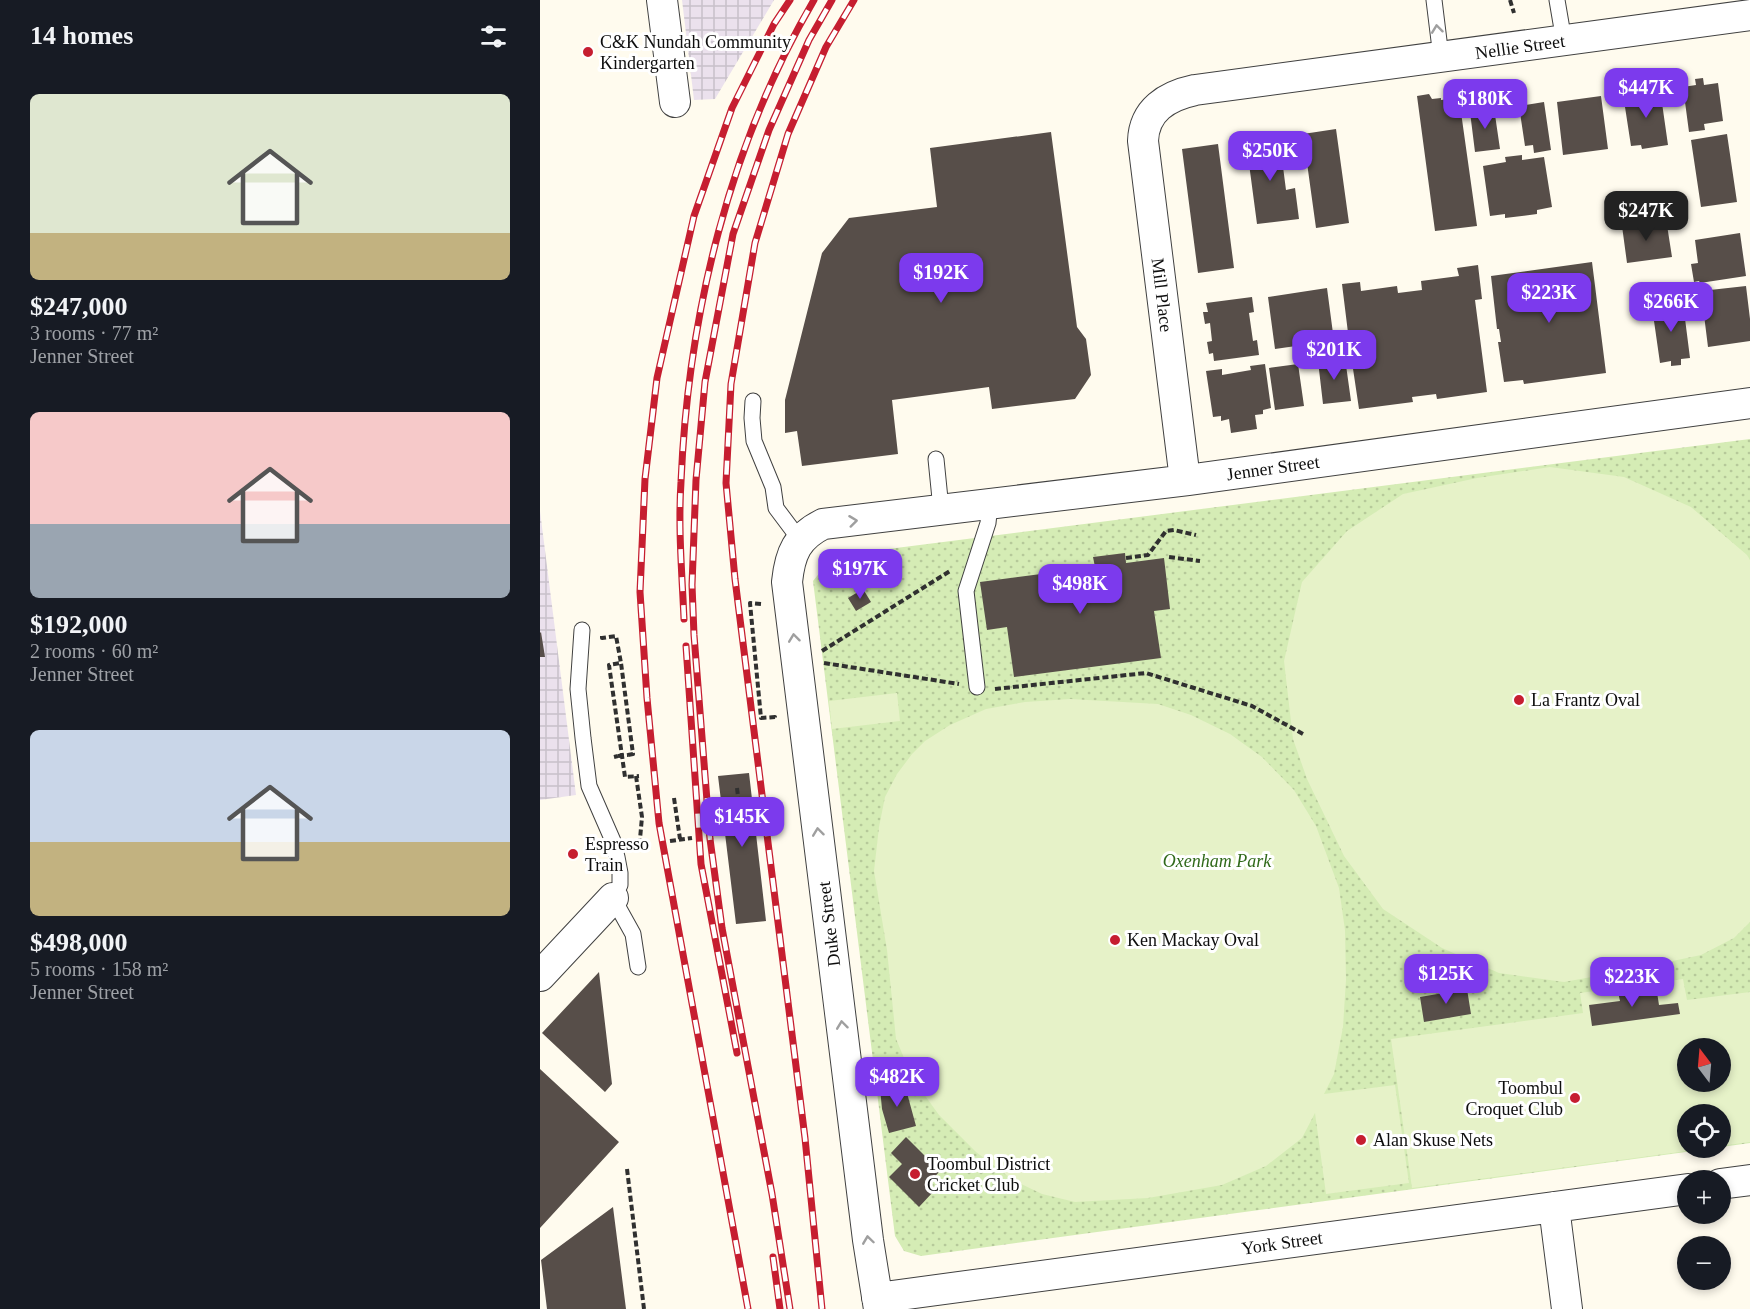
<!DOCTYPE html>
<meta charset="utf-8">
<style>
body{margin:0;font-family:Georgia,serif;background:#242831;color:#f1f3f6;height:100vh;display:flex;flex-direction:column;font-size:22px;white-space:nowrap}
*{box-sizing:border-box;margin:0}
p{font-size:20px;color:#9ea1a6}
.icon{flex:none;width:33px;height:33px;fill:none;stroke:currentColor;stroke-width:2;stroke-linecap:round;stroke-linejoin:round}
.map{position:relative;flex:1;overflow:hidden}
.panel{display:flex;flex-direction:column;background:#171b24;width:540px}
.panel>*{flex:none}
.needle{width:39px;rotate:344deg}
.tools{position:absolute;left:1137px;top:1038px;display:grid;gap:12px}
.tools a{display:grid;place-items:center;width:54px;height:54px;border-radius:50%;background:#171b24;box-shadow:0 3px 9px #0003;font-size:30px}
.price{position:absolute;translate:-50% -51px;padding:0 14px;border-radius:12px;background:#7c3aed;color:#fff;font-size:20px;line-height:39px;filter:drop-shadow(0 2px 3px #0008)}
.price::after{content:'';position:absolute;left:50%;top:36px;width:18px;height:14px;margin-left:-9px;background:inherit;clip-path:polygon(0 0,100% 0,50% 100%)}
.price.current{background:#222;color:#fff}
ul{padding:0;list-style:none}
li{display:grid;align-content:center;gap:12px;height:318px;padding:0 30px}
li span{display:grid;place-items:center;height:186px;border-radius:9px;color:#555}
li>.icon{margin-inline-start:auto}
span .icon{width:108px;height:108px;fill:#fffc;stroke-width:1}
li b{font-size:26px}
h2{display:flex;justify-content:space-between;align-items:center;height:72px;padding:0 30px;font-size:26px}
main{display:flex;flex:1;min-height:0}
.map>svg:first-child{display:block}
</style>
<main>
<section class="panel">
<h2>14 homes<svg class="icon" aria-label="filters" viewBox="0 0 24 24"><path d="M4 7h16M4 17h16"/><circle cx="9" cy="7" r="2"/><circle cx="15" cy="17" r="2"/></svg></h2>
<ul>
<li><span style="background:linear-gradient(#dfe7d0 75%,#c2b280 0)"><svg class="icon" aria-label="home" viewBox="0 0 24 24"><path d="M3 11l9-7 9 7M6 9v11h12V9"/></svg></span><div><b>$247,000</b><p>3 rooms · 77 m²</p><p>Jenner Street</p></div></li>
<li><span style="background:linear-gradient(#f6c9c9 60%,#9aa5b1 0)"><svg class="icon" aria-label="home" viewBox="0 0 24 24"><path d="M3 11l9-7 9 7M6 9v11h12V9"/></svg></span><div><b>$192,000</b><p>2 rooms · 60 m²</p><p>Jenner Street</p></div></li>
<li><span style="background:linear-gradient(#c9d6e8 60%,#c2b280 0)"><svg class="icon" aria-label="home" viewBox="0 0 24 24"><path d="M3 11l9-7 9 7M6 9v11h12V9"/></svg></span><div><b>$498,000</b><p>5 rooms · 158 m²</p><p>Jenner Street</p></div></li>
</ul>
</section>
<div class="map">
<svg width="1210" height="1309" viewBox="0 0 1210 1309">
<defs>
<pattern id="industrial-grid" width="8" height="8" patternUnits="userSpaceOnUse" patternTransform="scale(1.5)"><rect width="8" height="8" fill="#ebe1ed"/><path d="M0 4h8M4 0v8" fill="none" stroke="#c8c0ca"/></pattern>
<pattern id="park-dots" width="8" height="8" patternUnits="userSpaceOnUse" patternTransform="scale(1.5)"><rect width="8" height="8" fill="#d5ecb5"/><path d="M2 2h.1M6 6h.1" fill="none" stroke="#b6c99a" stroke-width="1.8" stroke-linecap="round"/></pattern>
</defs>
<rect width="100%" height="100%" fill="#fffbee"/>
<path fill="url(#industrial-grid)" d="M142,0H234L175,99L154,100Z
M0,511L36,795L0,800Z"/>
<path fill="url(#park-dots)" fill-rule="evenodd" d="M1210,439V1143L1181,1147L1180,1114H1148V1148H1175L381,1256L364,1251L355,1236L273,581L293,556ZM1148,1048H1180V1082H1148Z"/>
<path fill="#e6f2c8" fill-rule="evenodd" d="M1010,467L1084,477L1151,507L1207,555L1210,560V922L1194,938L1161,955L1090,970L1024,982L959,973L902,948L843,909L804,856L767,779L753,739L744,661L762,582L807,531L863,494L937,478Z
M357,693L360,721L292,729L289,701Z
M530,699L618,704L651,715L690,734L722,757L754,790L776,826L799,888L805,930L806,980L803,1027L794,1074L784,1094L855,1085L869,1183L786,1194L775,1113L762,1138L726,1166L682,1185L608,1198L535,1202L502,1194L473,1180L436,1152L399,1115L373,1079L356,1039L347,950L334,871L339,827L345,797L357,774L372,754L385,741L410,725L446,709L485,702Z
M1143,979L1147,1000L1210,992V1142L1181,1146L1180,1114H1148V1148H1169L872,1188L851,1039L1043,1013L1040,993ZM1148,1048H1180V1082H1148Z"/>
<path fill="#574e49" d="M1163,78L1164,85L1178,83L1183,121L1164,124L1165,130L1149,132L1143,87L1156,85L1155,79Z
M1120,89L1128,145L1102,149L1101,145L1091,146L1083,94Z
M889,94L892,99L901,98V100L919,98L937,226L895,231L877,96Z
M1061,96L1068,149L1023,155L1017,102Z
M1004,102L1011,150L994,153L993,145L985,146L979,106Z
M954,108L960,149L935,152L930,112Z
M796,129L809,223L776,228L763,134Z
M511,132L537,327L546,339L551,375L535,399L452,409L449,387L352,400L358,454L262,466L257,431L245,433V400L282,253L309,218L397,207L390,148Z
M1187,134L1197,202L1161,207L1151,140Z
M739,136L746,190L755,188L759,219L717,224L706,141Z
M678,144L694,268L658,273L642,149Z
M982,155V160L1004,157L1012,207L997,210V214L965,218V214L950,216L943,166L966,162L965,157Z
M1115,221L1116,227L1127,225L1132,257L1087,263L1082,226Z
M1200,233L1206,276L1160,283L1159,281L1154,282L1151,264L1158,263L1155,240Z
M1052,262L1066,373L984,384L983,380L964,382L958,342H961L959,329H957L951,276Z
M938,265L942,299L935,300L947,392L897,399L896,394L872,397L873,402L819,409L812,362L821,360L820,348L810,349L802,284L820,282L821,291L857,286L858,293L882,290L881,281L919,276L917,268Z
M1206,286L1210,319V341L1168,347L1161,291Z
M787,288L794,341L773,344L774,351L757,354L756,346L735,349L728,297Z
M712,297L714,312L709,313L713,341L717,340L719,355L674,361L673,353L669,354L667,342L672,341L670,323L665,324L663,312H668L666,303Z
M1143,303L1150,358L1141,359V365L1131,366V361L1120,363L1112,307Z
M805,358L811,401L783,404L778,361Z
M725,364L731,408L723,410V414L715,415L717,429L691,433L689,419L681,421V416L673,417L666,371L682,369V375L711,370L710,366Z
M758,364L764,406L735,410L729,368Z
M585,553L586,563L624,558L630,609L614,611L621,658L474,677L467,627L447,630L440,582L555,567L553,557Z
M323,589L331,602L316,611L308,598Z
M1,632L5,657H0V633Z
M209,773L226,921L196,924L178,776Z
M59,972L72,1084L65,1092L2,1033Z
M1116,986L1119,1005L1138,1003L1140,1014L1052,1026L1049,1005L1080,1001L1078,992Z
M927,989L931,1014L884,1022L880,997Z
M0,1069L79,1142L0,1228Z
M364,1082L376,1126L349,1133L342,1109L340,1088Z
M366,1137L400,1171L387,1185L393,1192L379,1207L349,1177L362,1164L351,1153Z
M73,1207L86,1309H7L1,1260Z"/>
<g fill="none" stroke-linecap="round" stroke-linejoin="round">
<defs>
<path id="service" d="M894,0L901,57
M1017,0L1024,41
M213,401L212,418L214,441L233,487L236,508L260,540
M396,459L401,509
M42,630L38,689L43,738L49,786L73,841L77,857L80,873V885L73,898L93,934L98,967
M437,687L426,591L448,523L450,504"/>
<path id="minor" d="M122,0L135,102
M645,480L603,141C604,110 627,96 655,90L1210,15
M0,976L73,898
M1180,1184L1210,1180
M1014,1207L1027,1309
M337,1298L1148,1189
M339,1309L328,1240L247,582C250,553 257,537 283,524L648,480L1210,403"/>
</defs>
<use href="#service" stroke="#414141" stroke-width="17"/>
<use href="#minor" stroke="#414141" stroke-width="32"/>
<path stroke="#303030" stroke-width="4" stroke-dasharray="6 3" stroke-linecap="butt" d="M970,0L974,13
M629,557L660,561
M586,558L608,555L626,531L634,530L656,535
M221,604L210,603L221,718L235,717V720
M62,636V638L76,636L81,663
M282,651L410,571
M284,663L419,684
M455,689L606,673L712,706L763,734
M88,755L93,754L81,663L69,665L85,777L99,776
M74,757L78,756
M96,776L102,817L99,850
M197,788L202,829
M134,798L140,839
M178,833L220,826
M130,841L152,838
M87,1169L104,1309"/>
<use href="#service" stroke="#fff" stroke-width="15"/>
<use href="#minor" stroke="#fff" stroke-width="30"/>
<defs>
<path id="rail" d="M144,619C142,574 138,527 141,482C148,315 189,145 274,0
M146,646L161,864L197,1053
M233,1257L240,1309
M208,1309L119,823L107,698L100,592L105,479L117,378L154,216L192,108L234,24L250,0
M250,1309L232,1194L182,928L170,839L154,635L152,585L156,480L165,382L193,234L229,130L269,40L292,0
M282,1309L265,1138L195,579L186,483L191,384L215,243L248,134L286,47L314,0"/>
</defs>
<use href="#rail" stroke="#c61e30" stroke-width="7"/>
<use href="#rail" stroke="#fff" stroke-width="4.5" stroke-dasharray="14" stroke-linecap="butt"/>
<path stroke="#303030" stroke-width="4" stroke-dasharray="6 3" stroke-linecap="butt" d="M78,756L88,755"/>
</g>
<defs><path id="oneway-chevron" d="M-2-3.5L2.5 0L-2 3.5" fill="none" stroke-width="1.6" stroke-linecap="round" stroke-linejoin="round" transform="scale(1.5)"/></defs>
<g stroke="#9f9f9f">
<use href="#oneway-chevron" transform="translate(897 29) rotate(-97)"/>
<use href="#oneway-chevron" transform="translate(313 521) rotate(-7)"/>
<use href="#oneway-chevron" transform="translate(254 638) rotate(-97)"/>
<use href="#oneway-chevron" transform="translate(278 832) rotate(-97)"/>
<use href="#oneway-chevron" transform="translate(302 1025) rotate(-97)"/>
<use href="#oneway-chevron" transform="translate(328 1240) rotate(-98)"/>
</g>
<g fill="#c61e30" stroke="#fff" stroke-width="2">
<circle cx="48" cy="52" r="6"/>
<circle cx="979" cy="700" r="6"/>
<circle cx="33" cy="854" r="6"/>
<circle cx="575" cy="940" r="6"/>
<circle cx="1035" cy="1098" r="6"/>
<circle cx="821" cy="1140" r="6"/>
<circle cx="375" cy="1174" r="6"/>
</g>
<g text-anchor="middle" stroke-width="6" stroke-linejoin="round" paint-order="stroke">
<g font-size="18" fill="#0e0e0e" stroke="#fff" text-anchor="start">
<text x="60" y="48">C&amp;K Nundah Community<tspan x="60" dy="21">Kindergarten</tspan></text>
<text x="991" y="706">La Frantz Oval</text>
<text x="45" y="850">Espresso<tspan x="45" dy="21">Train</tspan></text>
<text x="587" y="946">Ken Mackay Oval</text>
<text x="1023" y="1094" text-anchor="end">Toombul<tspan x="1023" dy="21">Croquet Club</tspan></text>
<text x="833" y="1146">Alan Skuse Nets</text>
<text x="387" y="1170">Toombul District<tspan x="387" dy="21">Cricket Club</tspan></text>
</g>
<g font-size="18" fill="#0e0e0e" stroke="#fff">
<text transform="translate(980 47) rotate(-8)" y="6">Nellie Street</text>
<text transform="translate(622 295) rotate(83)" y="6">Mill Place</text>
<text transform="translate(733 468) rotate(-8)" y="6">Jenner Street</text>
<text transform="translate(289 924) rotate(-97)" y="6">Duke Street</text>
<text transform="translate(742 1243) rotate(-8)" y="6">York Street</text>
</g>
<g font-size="18" font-style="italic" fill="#30691a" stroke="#fff">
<text x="677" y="867">Oxenham Park</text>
</g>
</g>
</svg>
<div class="tools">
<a><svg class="needle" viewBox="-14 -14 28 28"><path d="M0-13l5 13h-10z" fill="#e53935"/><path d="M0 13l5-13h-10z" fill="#9ea1a6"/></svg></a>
<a><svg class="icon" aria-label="locate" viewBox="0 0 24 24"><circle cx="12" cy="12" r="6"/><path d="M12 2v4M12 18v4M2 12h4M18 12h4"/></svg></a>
<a>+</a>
<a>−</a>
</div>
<b class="price" style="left:1106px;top:119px">$447K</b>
<b class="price" style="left:945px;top:130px">$180K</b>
<b class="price" style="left:730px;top:182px">$250K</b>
<b class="price current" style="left:1106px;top:242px">$247K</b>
<b class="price" style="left:401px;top:304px">$192K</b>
<b class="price" style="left:1009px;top:324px">$223K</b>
<b class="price" style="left:1131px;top:333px">$266K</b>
<b class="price" style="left:794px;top:381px">$201K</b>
<b class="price" style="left:320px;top:600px">$197K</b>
<b class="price" style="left:540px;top:615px">$498K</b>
<b class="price" style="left:202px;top:848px">$145K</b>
<b class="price" style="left:906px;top:1005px">$125K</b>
<b class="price" style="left:1092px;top:1008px">$223K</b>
<b class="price" style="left:357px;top:1108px">$482K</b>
</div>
</main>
